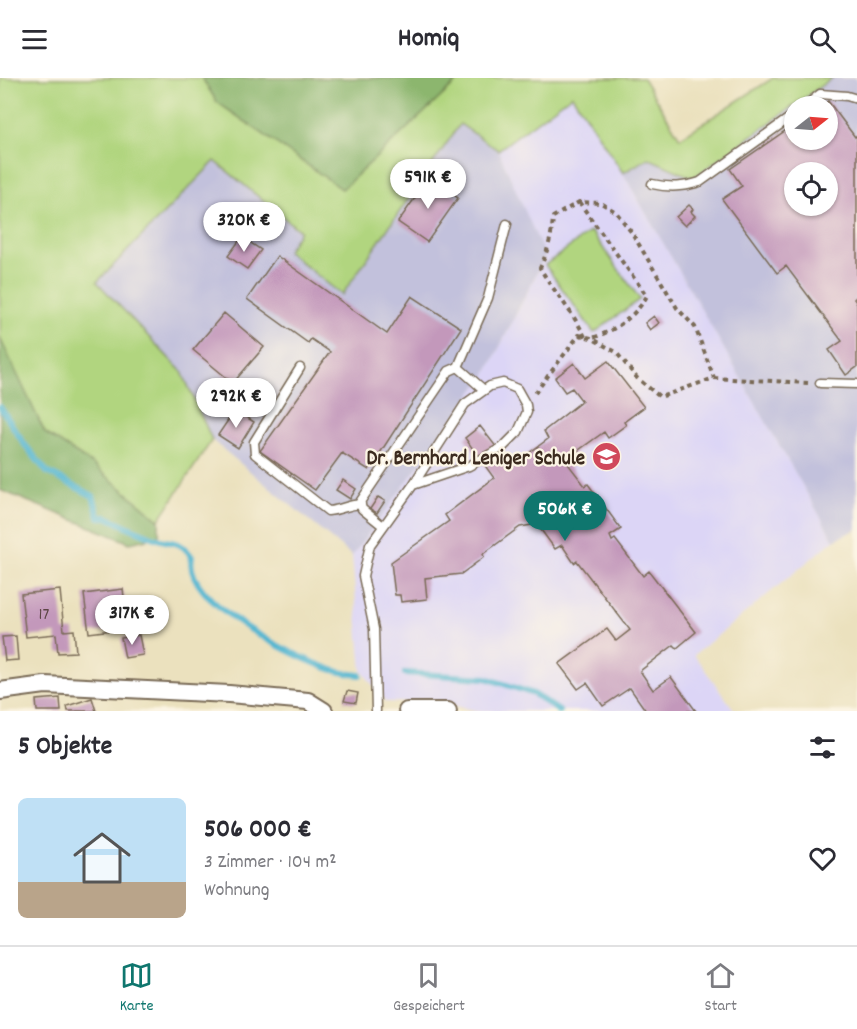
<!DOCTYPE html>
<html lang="de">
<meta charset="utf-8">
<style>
body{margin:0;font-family:Dekko,sans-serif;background:#f2f2f3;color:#2b2b33;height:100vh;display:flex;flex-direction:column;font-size:22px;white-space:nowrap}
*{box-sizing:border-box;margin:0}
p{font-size:20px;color:#7c7c81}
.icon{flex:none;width:33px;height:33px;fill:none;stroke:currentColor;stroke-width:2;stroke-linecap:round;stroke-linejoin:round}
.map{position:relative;height:633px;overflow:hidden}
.panel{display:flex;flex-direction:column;background:#fff;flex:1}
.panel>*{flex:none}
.needle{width:39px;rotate:73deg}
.buttons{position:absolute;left:784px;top:18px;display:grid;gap:12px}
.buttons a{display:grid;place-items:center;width:54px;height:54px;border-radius:50%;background:#fff;box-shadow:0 2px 4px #0004;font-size:30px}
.price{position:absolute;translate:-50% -51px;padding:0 14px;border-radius:21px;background:#fff;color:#222;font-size:20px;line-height:39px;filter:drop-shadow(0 2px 3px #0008)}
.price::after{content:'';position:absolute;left:50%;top:36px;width:18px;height:14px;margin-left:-9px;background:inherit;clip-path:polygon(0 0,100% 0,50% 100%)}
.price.on{background:#0f766e;color:#fff}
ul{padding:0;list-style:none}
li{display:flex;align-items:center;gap:18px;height:150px;padding:0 18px}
li span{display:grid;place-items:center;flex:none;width:168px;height:120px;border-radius:9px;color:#555}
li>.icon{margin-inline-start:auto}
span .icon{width:72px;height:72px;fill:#fffc;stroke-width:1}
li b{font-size:26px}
h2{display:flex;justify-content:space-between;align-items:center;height:72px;padding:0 18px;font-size:26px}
header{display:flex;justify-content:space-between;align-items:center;height:78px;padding:0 18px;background:#fff;font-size:27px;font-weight:800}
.dock{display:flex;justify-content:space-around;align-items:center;height:84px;border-top:2px solid #e1e1e2;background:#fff;font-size:16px;color:#7c7c81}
.dock a{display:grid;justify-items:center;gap:3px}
.dock .on{color:#0f766e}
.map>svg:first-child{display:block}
</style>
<header><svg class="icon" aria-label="menu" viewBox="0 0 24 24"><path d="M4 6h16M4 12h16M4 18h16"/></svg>Homiq<svg class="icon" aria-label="search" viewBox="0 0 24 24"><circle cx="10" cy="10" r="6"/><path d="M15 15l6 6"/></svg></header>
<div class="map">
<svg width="857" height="633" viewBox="0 0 857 633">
<rect width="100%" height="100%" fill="#fcf5e5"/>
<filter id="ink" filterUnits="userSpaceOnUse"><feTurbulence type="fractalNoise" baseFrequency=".0167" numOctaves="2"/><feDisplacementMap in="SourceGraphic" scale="12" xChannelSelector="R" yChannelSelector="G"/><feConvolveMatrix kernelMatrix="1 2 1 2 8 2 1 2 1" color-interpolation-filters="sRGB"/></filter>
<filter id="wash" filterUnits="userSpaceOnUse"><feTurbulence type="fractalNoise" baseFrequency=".008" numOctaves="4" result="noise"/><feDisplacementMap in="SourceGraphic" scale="24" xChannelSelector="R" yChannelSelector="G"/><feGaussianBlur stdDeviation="1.35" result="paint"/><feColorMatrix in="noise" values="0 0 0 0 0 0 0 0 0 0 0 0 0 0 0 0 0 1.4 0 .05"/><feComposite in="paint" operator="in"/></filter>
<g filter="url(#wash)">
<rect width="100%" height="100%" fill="#ebe1be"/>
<path fill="#dcd5f6" d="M572,17L623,95L834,462L694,577L735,633H479L441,625L386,624L362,593L352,478L486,296L545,179L498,72Z"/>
<path fill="#c2c1dc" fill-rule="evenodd" d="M832,0H857V451L834,462L623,95L648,80L693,100ZM795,28H828V62H795ZM795,94H828V128H795Z
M460,46L498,72L545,178L486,296L352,478L212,362L182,294L97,204L215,83L300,154L342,217Z"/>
<path fill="#b1d57f" stroke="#76804e" stroke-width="1.5" d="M0,0H202L217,24L342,111L461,0H643L680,60L773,0H832L693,100L648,80L623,95L572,17L498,72L460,46L342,217L287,173L300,153L215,83L97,204L182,294L212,362L159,442L91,385L45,355L0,262Z
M591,153L640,221L594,255L545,187Z"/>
<path fill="#8cb66e" stroke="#647046" stroke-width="1.5" d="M202,0H461L342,111L217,24Z
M0,260L45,355L91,385L159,442V458L130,465L0,412Z"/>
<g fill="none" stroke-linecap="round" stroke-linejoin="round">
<path stroke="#51b5d0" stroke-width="6" d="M0,329L25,367L47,394L93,418L99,439H107C123,447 139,454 155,460C172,467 179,460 192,479C181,524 298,581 333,592C342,595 351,596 360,597
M405,595L486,600L534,616L559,633"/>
</g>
<g id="blocks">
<path fill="#c398bb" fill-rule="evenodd" d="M828,23L855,59L857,57V218L854,221L857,225V289L846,297L829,272L842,263L786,188L777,195L722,121L742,108L730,91L795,46V62H828V28H820ZM795,94H828V128H795Z
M429,100L458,120L427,164L398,144Z
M689,127L693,131L691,134L695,138L685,148L676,139Z
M242,159L261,172L247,191L228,178Z
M277,178L387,256L412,218L461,250L369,392L342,375L315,412L260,373L330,274L311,261L308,265L247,221Z
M224,235L264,269L233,305L193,272Z
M654,238L659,245L650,252L645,245Z
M608,283L644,329L624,344L626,347L608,360L604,354L565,382L585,408L588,406L621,451L610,458L612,463L615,461L643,498L649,493L696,554L677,570L674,567L640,593L653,612L671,599L696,633H646L630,610L603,628L587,605L578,611L559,586L607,551L616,563L630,552L577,483L574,485L562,467L555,471L536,445L532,447L520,449L483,476L484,479L461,496L425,500L427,521L401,524L400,517H395L391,484L449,443L445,437L494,400L465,360L480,348L511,388L548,361L544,353L582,323L572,310L565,314L555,300L574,285L585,300Z
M235,332L254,344L238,370L218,357Z
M343,402L356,411L350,421L336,412Z
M378,419L385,423L377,435L370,431Z
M123,511L128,550L89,555L84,516Z
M60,512L64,553L74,552L76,574L58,575L56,556L26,559L21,516Z
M139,557L143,577L125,580L121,560Z
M16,558L18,582L5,583L2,559Z
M347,613L358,615L356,625L344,623Z
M60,620L61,633H37L36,622Z
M92,620L96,633H68L67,628Z"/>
</g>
</g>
<g filter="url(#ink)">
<use href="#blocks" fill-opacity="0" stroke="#796a56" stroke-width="1.5"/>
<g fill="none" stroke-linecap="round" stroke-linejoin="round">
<defs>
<path id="service" d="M805,28L820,16L847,18L857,21
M652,106C670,110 683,109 700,104L795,36
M458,289L488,220L507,146
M300,290L254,364L255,376L328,433C341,432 346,427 361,426
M820,305L857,306
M383,448L362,431L360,424L449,293L458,289L484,312
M376,633L374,551L363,498L370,467L413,407L469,388L503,369L518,354L527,334L526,327L517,311L503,305L490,308L465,326L413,407"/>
<path id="minor" d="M0,613L45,607L229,616L308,623L324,633
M407,633H448"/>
</defs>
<use href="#service" stroke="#796a56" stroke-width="11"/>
<use href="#minor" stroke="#796a56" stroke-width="20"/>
<path stroke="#796a56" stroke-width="4" stroke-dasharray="4.5 4.5" stroke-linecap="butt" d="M579,124L647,218C635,239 614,253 592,260
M585,259C573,234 554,214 540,190C548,173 552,157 553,139L579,124L601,125L616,134L632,155L677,230L695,249L714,300
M535,315L579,257L591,260L616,274L637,300L660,319L714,300L808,305"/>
<use href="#service" stroke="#fff" stroke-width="8"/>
<use href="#minor" stroke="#fff" stroke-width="16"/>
</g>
</g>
<defs>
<symbol id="school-disc" viewBox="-11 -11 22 22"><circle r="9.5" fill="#d1495b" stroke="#fcf5e5"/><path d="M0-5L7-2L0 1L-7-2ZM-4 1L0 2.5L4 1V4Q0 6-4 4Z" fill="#fff"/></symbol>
</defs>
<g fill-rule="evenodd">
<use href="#school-disc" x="590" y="362" width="33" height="33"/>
</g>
<g text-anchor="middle" stroke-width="4.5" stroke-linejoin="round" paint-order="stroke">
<g font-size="18" fill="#5d4645">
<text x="44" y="541">17</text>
</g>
<g font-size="21" font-weight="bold" fill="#3b2a1e" stroke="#fcf5e5" text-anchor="end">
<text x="585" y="386">Dr. Bernhard Leniger Schule</text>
</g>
</g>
</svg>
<div class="buttons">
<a><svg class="needle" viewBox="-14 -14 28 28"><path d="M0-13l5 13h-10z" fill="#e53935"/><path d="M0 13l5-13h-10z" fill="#7c7c81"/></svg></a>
<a><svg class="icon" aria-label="locate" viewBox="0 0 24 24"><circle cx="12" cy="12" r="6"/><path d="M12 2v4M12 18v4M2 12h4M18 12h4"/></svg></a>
</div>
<b class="price" style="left:428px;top:132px">591K €</b>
<b class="price" style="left:244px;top:175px">320K €</b>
<b class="price" style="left:236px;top:351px">292K €</b>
<b class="price on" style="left:565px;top:464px">506K €</b>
<b class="price" style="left:132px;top:568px">317K €</b>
</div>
<section class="panel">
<h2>5 Objekte<svg class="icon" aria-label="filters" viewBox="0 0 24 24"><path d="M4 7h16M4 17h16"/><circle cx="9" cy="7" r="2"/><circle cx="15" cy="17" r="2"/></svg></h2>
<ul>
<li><span style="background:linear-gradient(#bfe0f5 70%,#b9a48a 0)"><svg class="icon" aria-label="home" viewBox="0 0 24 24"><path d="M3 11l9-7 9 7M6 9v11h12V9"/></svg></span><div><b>506 000 €</b><p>3 Zimmer · 104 m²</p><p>Wohnung</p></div><svg class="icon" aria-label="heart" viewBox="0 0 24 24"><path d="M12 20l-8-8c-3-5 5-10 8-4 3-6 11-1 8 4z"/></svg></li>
</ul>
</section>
<nav class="dock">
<a class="on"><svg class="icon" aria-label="map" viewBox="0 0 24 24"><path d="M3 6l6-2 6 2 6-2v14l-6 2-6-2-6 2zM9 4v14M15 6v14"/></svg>Karte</a>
<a><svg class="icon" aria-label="saved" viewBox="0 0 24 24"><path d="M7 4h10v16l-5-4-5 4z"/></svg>Gespeichert</a>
<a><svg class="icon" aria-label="home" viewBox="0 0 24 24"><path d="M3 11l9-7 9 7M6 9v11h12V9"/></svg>Start</a>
</nav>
